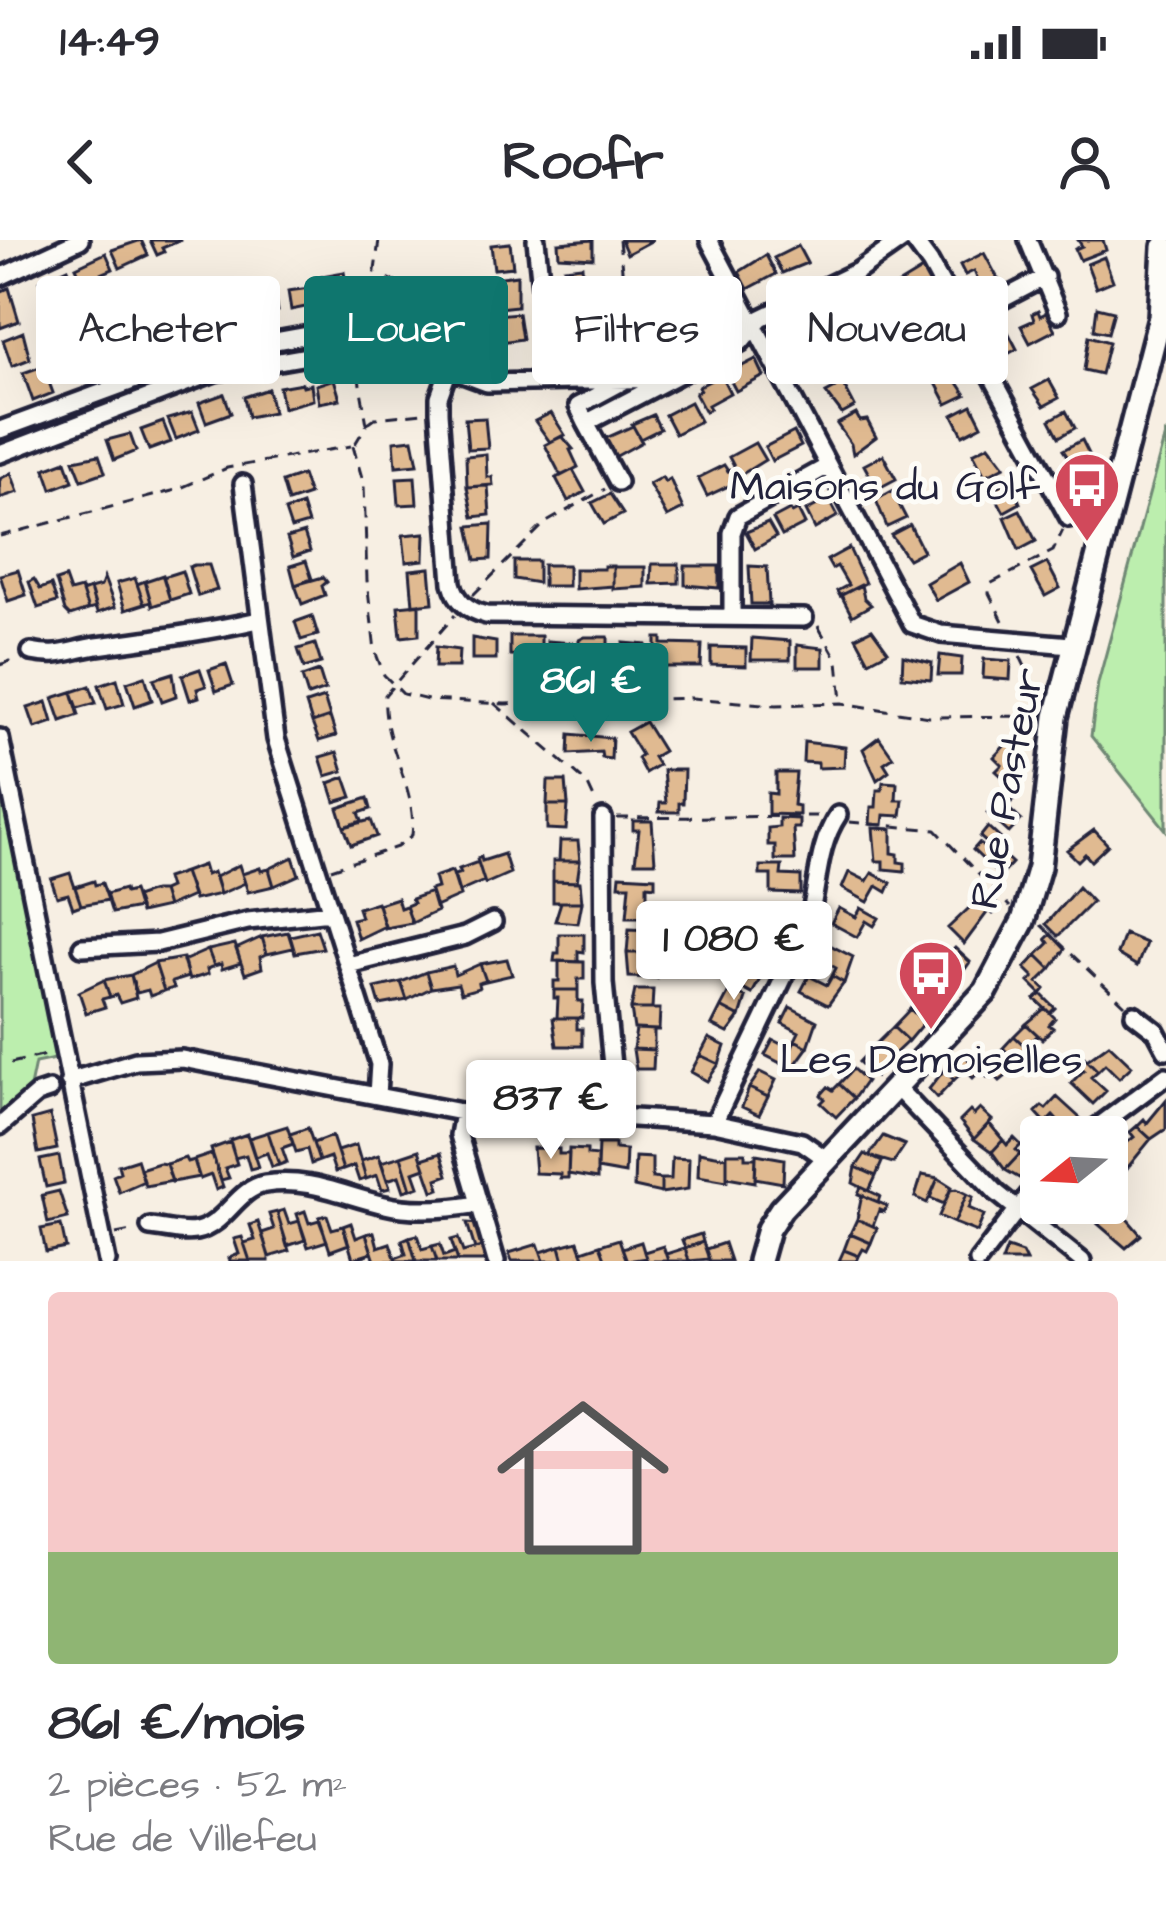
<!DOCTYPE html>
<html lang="fr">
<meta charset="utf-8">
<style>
body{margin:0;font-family:"Architects Daughter",sans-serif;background:#f2f2f3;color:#2b2b33;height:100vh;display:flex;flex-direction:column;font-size:45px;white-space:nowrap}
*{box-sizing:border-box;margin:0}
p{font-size:39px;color:#7c7c81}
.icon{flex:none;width:66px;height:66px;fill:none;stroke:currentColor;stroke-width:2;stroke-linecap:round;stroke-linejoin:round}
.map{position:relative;height:1021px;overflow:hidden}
.side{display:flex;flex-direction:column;background:#fff;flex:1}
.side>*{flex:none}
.banner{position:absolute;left:36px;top:36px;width:1095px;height:108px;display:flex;gap:24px}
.needle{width:78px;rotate:252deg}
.fabs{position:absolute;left:1020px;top:876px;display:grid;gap:24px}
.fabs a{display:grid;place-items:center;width:108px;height:108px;border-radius:12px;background:#fff;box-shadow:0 12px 48px #0002;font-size:60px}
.price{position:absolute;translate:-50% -102px;padding:0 27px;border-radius:12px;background:#fff;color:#222;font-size:39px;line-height:78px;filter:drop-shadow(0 3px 6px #0008)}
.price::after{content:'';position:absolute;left:50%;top:72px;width:36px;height:27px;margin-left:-18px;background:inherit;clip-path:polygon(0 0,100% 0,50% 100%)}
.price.current{background:#0f766e;color:#fff}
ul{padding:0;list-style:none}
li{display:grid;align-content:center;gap:24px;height:636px;padding:0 48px}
li span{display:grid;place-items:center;height:372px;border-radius:12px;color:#555}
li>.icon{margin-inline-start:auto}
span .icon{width:216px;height:216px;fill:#fffc;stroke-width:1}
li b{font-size:51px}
.tag{padding:0 42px;border-radius:12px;background:#fff;box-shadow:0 12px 48px #0002;font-size:42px;line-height:108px}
.tag.current{background:#0f766e;color:#fff}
.status{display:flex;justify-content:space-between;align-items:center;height:84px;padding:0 60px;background:#fff;direction:ltr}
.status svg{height:33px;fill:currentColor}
header{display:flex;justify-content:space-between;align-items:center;height:156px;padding:0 48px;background:#fff;font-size:54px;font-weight:700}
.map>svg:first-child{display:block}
</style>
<div class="status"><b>14:49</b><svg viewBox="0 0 49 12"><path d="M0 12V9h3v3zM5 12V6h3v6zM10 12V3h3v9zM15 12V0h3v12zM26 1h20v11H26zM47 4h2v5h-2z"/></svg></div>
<header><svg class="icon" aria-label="back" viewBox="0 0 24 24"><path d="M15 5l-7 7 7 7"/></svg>Roofr<svg class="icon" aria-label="person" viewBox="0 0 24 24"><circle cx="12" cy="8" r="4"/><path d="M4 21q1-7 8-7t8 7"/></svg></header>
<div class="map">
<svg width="1166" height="1021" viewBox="0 0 1166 1021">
<rect width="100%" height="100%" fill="#f7efe3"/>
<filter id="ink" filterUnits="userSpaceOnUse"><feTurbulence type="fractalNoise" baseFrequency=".00833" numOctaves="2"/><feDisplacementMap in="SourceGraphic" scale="24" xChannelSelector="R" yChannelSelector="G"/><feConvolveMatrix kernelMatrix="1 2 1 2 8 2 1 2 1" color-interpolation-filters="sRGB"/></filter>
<g filter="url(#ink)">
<path fill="#bceeae" stroke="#6f8874" stroke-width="3" d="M1166,192V590L1091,496L1098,443Z
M0,497L64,817L35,823L30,847L0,873Z"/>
<path fill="#e0ba91" stroke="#22223b" stroke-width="3" d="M141,0L148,15L120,28L112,10Z
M150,0H181L162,8L164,12L157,15Z
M593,0V18L559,16L558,3Z
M621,0H653L627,14Z
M1078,0H1103L1106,10L1080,20L1075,9L1082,6Z
M510,3L513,27L494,29L491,5Z
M798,6L807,23L782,33L774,18Z
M106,13L113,29L83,42L76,27Z
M984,13L1001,44L983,53L974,31L965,35L960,25Z
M766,15L776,34L748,49L739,32Z
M1104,17L1113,41L1096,48L1087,24Z
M582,26L585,55L568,57L564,28Z
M68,28L75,45L48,61L40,41Z
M924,29L932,46L912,57L916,65L908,69L896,46Z
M344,32L348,52L325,56L322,36Z
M517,35V66L498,68L494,38Z
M390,39L420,54L412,73L382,60Z
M710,42L719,60L700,72L690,52Z
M317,47L320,64L291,70L288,51Z
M680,47L689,65L668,77L658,58Z
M9,48L19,81L0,88V52Z
M887,49L897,66L875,77L866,60Z
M231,50L233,71L211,73L208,55Z
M275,52L278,71L252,77L248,57Z
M434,54L457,63L450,82L426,75Z
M179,62L186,82L154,98L148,83L154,81L151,73Z
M1097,67L1114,71L1108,93L1094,90Z
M657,70L667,88L645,102L635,82Z
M588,71L592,102L575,104L568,73Z
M1038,71L1040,76L1046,73L1055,90L1030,103L1021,86L1034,80L1032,74Z
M518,73L522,99L500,102L495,75Z
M833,73L846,96L831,104L837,116L831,119L813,85Z
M142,87L150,106L123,117L115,98Z
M1007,90L1017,109L995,121L986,103Z
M23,92L30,119L12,126L3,100Z
M933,92L942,109L948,106L953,115L930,127L916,101Z
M808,94L818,113L789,128L781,111Z
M1089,96L1109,102L1101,134L1084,130Z
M97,98L105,116L83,124L76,106Z
M756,119L764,136L736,151L727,134Z
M43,126L53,153L33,161L23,133Z
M721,135L730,153L708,165L710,169L705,172L695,153L700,150L698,147Z
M953,135L966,155L947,164L936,143Z
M334,139L340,159L319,163L316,145Z
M1049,140L1059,158L1044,166L1032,149Z
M302,143L303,146L311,144L313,160L283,168L279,147Z
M843,144L855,167L842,174L826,153Z
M268,149L273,172L248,177L244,157Z
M224,154L231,173L206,182L199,163Z
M690,162L700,181L675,194L665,175Z
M972,165L982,185L963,195L953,175Z
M1066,171L1075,188L1059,197L1050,180Z
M192,172L199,190L176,199L168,179Z
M551,173L565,195L550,202L535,181Z
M856,174L860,181L867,180L876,197L853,214L851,204L837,184Z
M653,175L660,189L640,199L632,184Z
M485,178L488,208L468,209L465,179Z
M163,182L171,202L149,210L141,190Z
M633,186L642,202L613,218L604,199Z
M794,192L801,206L772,221L765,207Z
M130,194L136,211L114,220L107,200Z
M562,196L573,209L570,210L578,227L561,236L545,205Z
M413,199L418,224L396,226L394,201Z
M1082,200L1094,224L1078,232L1063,210Z
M755,203L765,220L739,236L729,217Z
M989,205L1005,226L985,236L973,213Z
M486,214L487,237H492L493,245L467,247L466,216Z
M99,215L105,232L82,240L74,220Z
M883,215L896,239L877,249L864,225Z
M66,221L73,241L52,249L45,229Z
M724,225L728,231L734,228L741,240L707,256L698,238Z
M573,230L585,252L568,261L556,238Z
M11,233L18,252L0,258V239Z
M302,235L309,255L288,262L282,242Z
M415,237L417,264L399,265L397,238Z
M662,237L665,242L670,239L683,269L667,277L649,244Z
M1010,240L1020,263L1004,272L992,250Z
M488,246L490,275L473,277L467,247Z
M892,251L906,278L887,287L876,260Z
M610,254L623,274L604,284L592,263Z
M829,259L838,276L815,289L806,271Z
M302,265L308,284L291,289L285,271Z
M790,270L792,273L798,270L805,284L782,296L773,279Z
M1020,270L1036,301L1019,310L1005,277Z
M768,283L776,297L755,309L746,292Z
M492,284L491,319L476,320L469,286Z
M910,285L923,311L908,319L891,295Z
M304,293L310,311L293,317L287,298Z
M425,293L424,320L406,322L403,295Z
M849,308L865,343L840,356L837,351L848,345L837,326L832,329L827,320Z
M306,321L312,339L295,345L290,326Z
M514,321H538V343L514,339Z
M960,323L969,342L936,360L926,343Z
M1047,323L1060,348L1045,356L1031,331Z
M652,324H679V343L651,344Z
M194,325H209L217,350L198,356L189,327Z
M543,325H568V346H543Z
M604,326H613V346L575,349V329H604Z
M685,326H719V348L685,345Z
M749,326L767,327L769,364H751Z
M613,327H645V347L613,349Z
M430,328L433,363L413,365L410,330Z
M18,330L26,355L8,361L0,335Z
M182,331L189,354L170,360L163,337Z
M163,335L170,360L152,366L145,341Z
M323,337L327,342L322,346L325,355L302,364L295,345Z
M65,338L70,352L81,349L88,370L70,376L65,371L56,341Z
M104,338L115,367L97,373L90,349L101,346Z
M135,338L144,364L125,370L117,343Z
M34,339L40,349L51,345L57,362L38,368L29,342Z
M145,341L151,362L144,364L137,344Z
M861,345L864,358L871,365L852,376L841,355Z
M90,349L96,368L88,370L82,352Z
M419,364V395L401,397L398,366Z
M312,376L318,395L301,400L295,382Z
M872,389L888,411L869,421L856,397Z
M510,396H541V416L510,415Z
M585,397H608V415H579V400Z
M472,398L496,402V419H472Z
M656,398H662V404L702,405L701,427H656Z
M752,398L790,401V420H751Z
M547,401L572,403V421H547Z
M624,403L646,405L647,424H625Z
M315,404L321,423L304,428L298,409Z
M797,405L823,408V427H797Z
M436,407L459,410L458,427H435Z
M711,407L746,408V426L711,425Z
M940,415L962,418L961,435H938Z
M903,416L932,423L931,440L902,437Z
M984,419L1011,421L1010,440L983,438Z
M226,424L233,445L216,451L209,430Z
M200,429L206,446L197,449L199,457L190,460L182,435Z
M319,431L325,450L308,456L302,437Z
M173,433L176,456L162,461L154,439Z
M145,436L152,460L135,466L127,442Z
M117,439L124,464L107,469L99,445Z
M90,446L96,463L78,468L72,452Z
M72,452L79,475L61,481L53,458Z
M324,458L330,477L312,483L306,464Z
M47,462L53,482L35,488L28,468Z
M330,477L336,496L319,501L312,483Z
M645,482L663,511L653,517L658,525L645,533L637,518L641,515L627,492Z
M570,494L612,498L611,519L602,518L601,512L569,514Z
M879,497L893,517L884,523L889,531L877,540L863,509Z
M1010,500L1024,514L1006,540L996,531L1002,525L994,517Z
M804,502L845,507L844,527L818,528V523L803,522Z
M337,512L343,531L326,536L320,517Z
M663,530H684L683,563H679V572H659L660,563H666Z
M776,533H796L793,565L799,566V575L768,574V553L776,554Z
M345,537L352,557L335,562L329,543Z
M548,541H566L568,565H547Z
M883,542L897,543L896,560H903L901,576L884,575L883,585L870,584L871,567H876L877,550H882Z
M1002,549L1013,560L1007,567L1021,580L1009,593L987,573L999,560L996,557Z
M368,558L371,569L359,573L362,581L344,587L338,568Z
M547,565H568L566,590L547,589Z
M779,578L799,579V588H793L795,620H775V605H768V588L779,587Z
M371,580L377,596L351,605L344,587Z
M633,581H652L655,622H635L639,590H633Z
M988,587L1004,602L998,610L1012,623L1000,636L973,610L979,603L985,608L988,604L980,597Z
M873,588L892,589V613L898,614V622L905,623V631L883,629V621H876Z
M1094,590L1108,605L1091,621L1085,614L1078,621L1067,610Z
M560,601H578L580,621H559Z
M504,614L510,633L485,644L477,619L481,617L482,621Z
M293,617L299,635L274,646L269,629Z
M553,621H580L577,642L553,641Z
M478,622L484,641L459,652L454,635L461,633L459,629Z
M203,625L206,635L213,632L220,654L194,660L184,632Z
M239,625L245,643L220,654L215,637Z
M760,626H782L781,635L801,636V654L771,653V635H760Z
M260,628L261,631L269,629L274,646L248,652L242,634Z
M452,631L460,656L435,667L430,650L437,648L434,637Z
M184,632L192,656L167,667L162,651L169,648L166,638Z
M849,632L867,641L872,633L891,643L887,652L877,646L868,662L842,648Z
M70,633L81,665L73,668L68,654L57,657L51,639Z
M620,635L655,637V646L647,645V677H627L630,645H619Z
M94,641L95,645L102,643L108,660L81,665L75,647Z
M553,641L580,642L582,662H553Z
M1078,647L1092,662L1058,696L1046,684Z
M124,649L125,653L133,651L139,668L112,673L106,654Z
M153,651H162L167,667L140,673L135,657Z
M431,652L437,671L412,683L406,666L413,663L411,659Z
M985,653L1000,667L993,674L989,670L964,704L948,688Z
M397,658L400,668L406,666L412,683L385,688L378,664Z
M377,662L385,686L358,699L352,679L361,677L358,668Z
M561,662H582L578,683L555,681Z
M768,668L791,679L782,695L777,693L773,702L752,691Z
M839,668L856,677L861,668L879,678L874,686L866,681L857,697L831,683Z
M629,689L649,690L648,713H627Z
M317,690L323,708L295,713L290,696Z
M288,692L293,708L267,714L262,697Z
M756,693L778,704L770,720L765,718L760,727L739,716L743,709L747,711Z
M559,694H584V712L578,711V722L554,721L555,713H559Z
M1051,694L1065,709L1051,729L1037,715L1049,703L1046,699Z
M1124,694L1146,703L1137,726L1117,714Z
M262,697L267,714L260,717L262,728L245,734L236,709Z
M826,703L853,717L844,743L832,736L836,728L818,718Z
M235,704L241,723L222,729L221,724L214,726L208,710Z
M955,708L970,722L951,749L933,732L940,725L934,719L942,710L948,715Z
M208,710L214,726L207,729L208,734L189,740L183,721Z
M627,713H648V720L656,723V738L629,737Z
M1037,715L1051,729L1038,742L1045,749L1041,754L1029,742L1034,737L1025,728Z
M739,716L760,727L755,736L760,739L752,754L730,742Z
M183,718L188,737L172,742L174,748L164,751L155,723Z
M507,719L512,735L486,741L480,724Z
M559,721L584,722V739H578V750H554V741H559Z
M155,723L164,751L150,756L148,750L137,753L131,735Z
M480,724L486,741L478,743L479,748L461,753L458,744L431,748L426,732L453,726L455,735Z
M426,732L431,748L407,760L401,742Z
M131,735L136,758L120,763L116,755L110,757L104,740Z
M809,736L827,745L832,736L844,743L828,765L801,751Z
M104,740L110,757L102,759L105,767L86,773L79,752Z
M401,742L407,760L380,765L375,748Z
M554,750H578V761H583L582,778H557L558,758H554Z
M635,750H653L652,769H631Z
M730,750L746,758L740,777L721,767Z
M926,751L941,766L924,782L910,769Z
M1041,754L1055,768L1050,773L1035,759Z
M721,767L740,777L728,793L712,785Z
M790,767L817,781L808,807L795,800L799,792L782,783Z
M1045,768L1055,778L1049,785L1053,788L1042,799L1026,784Z
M631,769H660L659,790L634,789Z
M910,769L924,782L908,801L893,787Z
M553,778H577V789H582V806H557Z
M1026,784L1038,795L1026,807L1014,796Z
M893,787L908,801L890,818L876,804Z
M636,789L654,790V810L633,809Z
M1014,796L1026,807L1014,819L1003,808Z
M709,798L725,806L719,824L700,815Z
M773,800L791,809L795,800L808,807L792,829L765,815Z
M876,804L890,818L875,837L859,822Z
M1109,804L1132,826L1119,838L1105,824L1098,831L1087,820Z
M1003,808L1020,825L1000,841L985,826Z
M633,809L654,810L653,829H636Z
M963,814L980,831L973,838L965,830L954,840L944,830Z
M700,815L719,824L707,841L691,832Z
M1083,816L1098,831L1091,837L1106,851L1093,864L1071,843L1084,830L1076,823Z
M977,818L992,832L987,837L971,823Z
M546,829L565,832V855H554V861L537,860V835H546Z
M853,829L866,841L854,858L839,844Z
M944,830L954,840L937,858L929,849Z
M584,832H593V856H582V861H564L565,836H584Z
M760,832L776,840L768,857L749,848Z
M839,844L854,858L836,877L821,863L825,859L821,855L828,847L833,850Z
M749,848L768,857L759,875L742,867Z
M1057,857L1080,878L1067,891L1053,876L1046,883L1036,872L1042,866L1046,869Z
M1166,860V889L1151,899L1137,886L1144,879L1147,883Z
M980,869L992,880L974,899L960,881L970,871L974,875Z
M50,875L57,909L38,913L32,880Z
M989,883L1003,900L992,912L974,899Z
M287,886L293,904L282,908L287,922L279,925L268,892Z
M1137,886L1151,899L1124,932L1109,917L1134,897L1130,892Z
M308,888L319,921L311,924L307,909L296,912L290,894Z
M268,892L279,925L272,927L267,913L255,917L249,898Z
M247,894L258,927L250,929L246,915L235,918L230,900Z
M332,896L343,930L335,932L330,917L319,921L313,903Z
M883,896L905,905L893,923L869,916Z
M1014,898L1021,905L1016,910L1020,914L1005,930L992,912L1003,900L1007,905Z
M230,902L237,924L225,928L229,938L221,940L211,909Z
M598,904H615V909L626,910L625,934L597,929Z
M356,905L366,939L359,941L354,926L343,930L337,911Z
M533,908L559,909V914H569L568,938H560V934L535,933Z
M569,909L587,910V915L597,916V939L568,934Z
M419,910L425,928L414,932L419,946L411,949L401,916Z
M699,912L727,917V941L698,936Z
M441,913L448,935L437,939L440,949L433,951L422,919Z
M727,913H745V918H756L755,942L727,937Z
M212,914L223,947L216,950L211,935L200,939L194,920Z
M756,914L784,919L783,943L755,938Z
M865,914L882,922L876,936L856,927Z
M1020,914L1032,926L1019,938L1005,930Z
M379,915L390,948L382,950L377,935L366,939L361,921Z
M59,916L64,943L46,947L40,920Z
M401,916L411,949L404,951L399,936L387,940L381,922Z
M635,917L652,918V938L661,939V953L634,947Z
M185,918L187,922L194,920L199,937L172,942L166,924Z
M672,918L689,919L688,949L661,953V939H671Z
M137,919L144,941L119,952L113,935L120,932L118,925Z
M159,923L166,924L172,941L145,946L140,929Z
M856,927L876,936L869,951L853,943Z
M922,935L938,938L927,963L915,957Z
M938,938L952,947L944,964L930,958Z
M861,947L880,956L878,962L858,954Z
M957,949L967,954L954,983L939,976L950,950Z
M59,951L68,978L48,983L42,955Z
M967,954L973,957L969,968L984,975L977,992L954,983Z
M862,955L887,966L884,972L879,970L873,986L857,979Z
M1117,967L1141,995L1126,1008L1098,984Z
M284,970L289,984L299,981L305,1000L287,1006L277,972Z
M305,971L309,983L319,980L327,1001L308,1007L297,974Z
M277,972L289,1011L269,1017L262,993L274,989L269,974Z
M327,975L332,989L343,986L349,1004L330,1011L319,977Z
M857,979L877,988L871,1003L850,994Z
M258,982L269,1016V1021H250L244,1003L255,1000L250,985Z
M351,983L356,998L366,994L372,1013L353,1019L343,986Z
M467,983L478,984L485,1006L475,1009Z
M61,985L66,1008L46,1012L41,989Z
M374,992L378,1007L390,1003L396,1021H375L366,994Z
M701,994L703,1002L685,1008L682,1000Z
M850,994L871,1003L867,1011L863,1009L859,1016L844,1010Z
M417,995L422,1009L432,1006L437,1021H416L409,997Z
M242,997L250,1021H230L229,1018L239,1014L234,999Z
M409,997L416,1021H396L395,1018L406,1014L402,1000Z
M458,998L463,1012L485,1006L490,1021H458L451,1000Z
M619,999L627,1021H606L600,1005Z
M578,1001L584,1017L564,1021L560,1006Z
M641,1002L646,1018L627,1021L622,1008Z
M703,1002L709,1019L689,1021L685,1008Z
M724,1003L730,1021H709L706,1009Z
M440,1004L444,1016L455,1012L458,1021H437L432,1006Z
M538,1004L544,1021H512L509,1013Z
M600,1005L606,1021H585L582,1011Z
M560,1006L564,1021H544L541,1012Z
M663,1006L668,1021H647L644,1012Z
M685,1008L689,1021H668L666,1014Z
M1007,1008L1022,1013L1026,1021H1002Z
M844,1010L859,1016L857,1021H839Z"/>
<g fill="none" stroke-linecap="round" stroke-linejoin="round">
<defs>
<path id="street" d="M536,0L551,141
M709,0L912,384L941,394L1071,405
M913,0L930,23L1069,278
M1028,0L1058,73
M0,37L80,0
M961,81L1045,37
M753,84L732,83L578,166L586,183L741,102L761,78L858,31L902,0
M449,129L439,157V172L452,343C457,362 468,370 486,375L804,378
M586,183L618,242
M0,190L209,113L348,88L370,89L449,129L487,143L669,139
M0,214L215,132L394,101
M243,244L276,499L379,824L377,855
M732,377V293L738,276L828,226
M31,412C61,418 69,410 97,406C152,399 205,392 259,380
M0,498L107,1021
M603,578L604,743L617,877
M82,707L158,703L248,681L330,672
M348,725L465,696L493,682
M1134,774L1156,791L1166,810
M69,841L136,821L182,819L482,876L617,877L714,883L802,902L826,919
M896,847L997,953L1082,1021
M463,873L459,895L496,1021
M714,883L806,691C819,652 815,609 838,575
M0,886L37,854L49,850
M1084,897L1166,836
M150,987C164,988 182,994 196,991C226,985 236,949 265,944C310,937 343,956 385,965C414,972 449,969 479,964
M978,1021L1041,939"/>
<path id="secondary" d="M759,1021L768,989L781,969L986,751L1023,681L1039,627L1056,477L1160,77L1164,7"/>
</defs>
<use href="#street" stroke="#22223b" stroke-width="24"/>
<use href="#secondary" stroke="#22223b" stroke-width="30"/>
<path stroke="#22223b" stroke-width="3" stroke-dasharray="12 9" stroke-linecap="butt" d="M619,0L631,119
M364,74L373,46L379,0
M368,183L375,178L423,173
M355,204L367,184L356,122
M353,206L364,245L367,341L375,411L384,435L403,454L428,460L505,464L692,458L776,465L842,463L929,477L1038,476
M0,296L176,250L227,228L351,206
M473,355L545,283L605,249
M1003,381L989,353L990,344L1053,311L1063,290
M818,386L838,421L842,461
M1020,416L1042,462
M0,425L15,419
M494,463L587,543L597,565
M617,578L817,576
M849,582L936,590L1010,667
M331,629L397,607L412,595C418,547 381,503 385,455L455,375
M1041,685L1125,765
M11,823L50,814
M116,994L136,990"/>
<use href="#street" stroke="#fdfcf7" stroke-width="15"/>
<use href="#secondary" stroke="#fdfcf7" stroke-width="21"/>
</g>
</g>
<defs>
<symbol id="bus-pin" viewBox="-11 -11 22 30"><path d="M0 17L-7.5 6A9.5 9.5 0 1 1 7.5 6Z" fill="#d1495b" stroke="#fdfcf7"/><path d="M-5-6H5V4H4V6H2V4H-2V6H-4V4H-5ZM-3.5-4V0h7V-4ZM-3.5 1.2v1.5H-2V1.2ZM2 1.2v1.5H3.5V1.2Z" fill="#fff"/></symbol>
</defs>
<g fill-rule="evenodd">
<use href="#bus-pin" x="1049" y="207" width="76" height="104"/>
<use href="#bus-pin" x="893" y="695" width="76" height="104"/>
</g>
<g text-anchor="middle" stroke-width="10" stroke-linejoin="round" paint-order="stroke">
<g font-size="42" fill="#22223b" stroke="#fdfcf7" text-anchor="end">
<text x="1040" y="260">Maisons du Golf</text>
<text x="931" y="833" text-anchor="middle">Les Demoiselles</text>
</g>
<g font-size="42" fill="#22223b" stroke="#fdfcf7">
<text transform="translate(1005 548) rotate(-79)" y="15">Rue Pasteur</text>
</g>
</g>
</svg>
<div class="fabs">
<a><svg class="needle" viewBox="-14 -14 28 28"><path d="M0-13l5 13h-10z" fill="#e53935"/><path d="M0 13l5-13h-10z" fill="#7c7c81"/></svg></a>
</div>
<b class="price current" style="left:591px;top:505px">861 €</b>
<b class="price" style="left:734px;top:763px">1 080 €</b>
<b class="price" style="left:551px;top:922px">837 €</b>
<div class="banner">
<a class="tag">Acheter</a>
<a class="tag current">Louer</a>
<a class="tag">Filtres</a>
<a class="tag">Nouveau</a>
</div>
</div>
<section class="side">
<ul>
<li><span style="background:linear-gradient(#f6c9c9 70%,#8fb573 0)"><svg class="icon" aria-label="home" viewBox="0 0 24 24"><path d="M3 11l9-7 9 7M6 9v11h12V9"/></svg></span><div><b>861 €/mois</b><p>2 pièces · 52 m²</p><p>Rue de Villefeu</p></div></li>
</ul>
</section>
